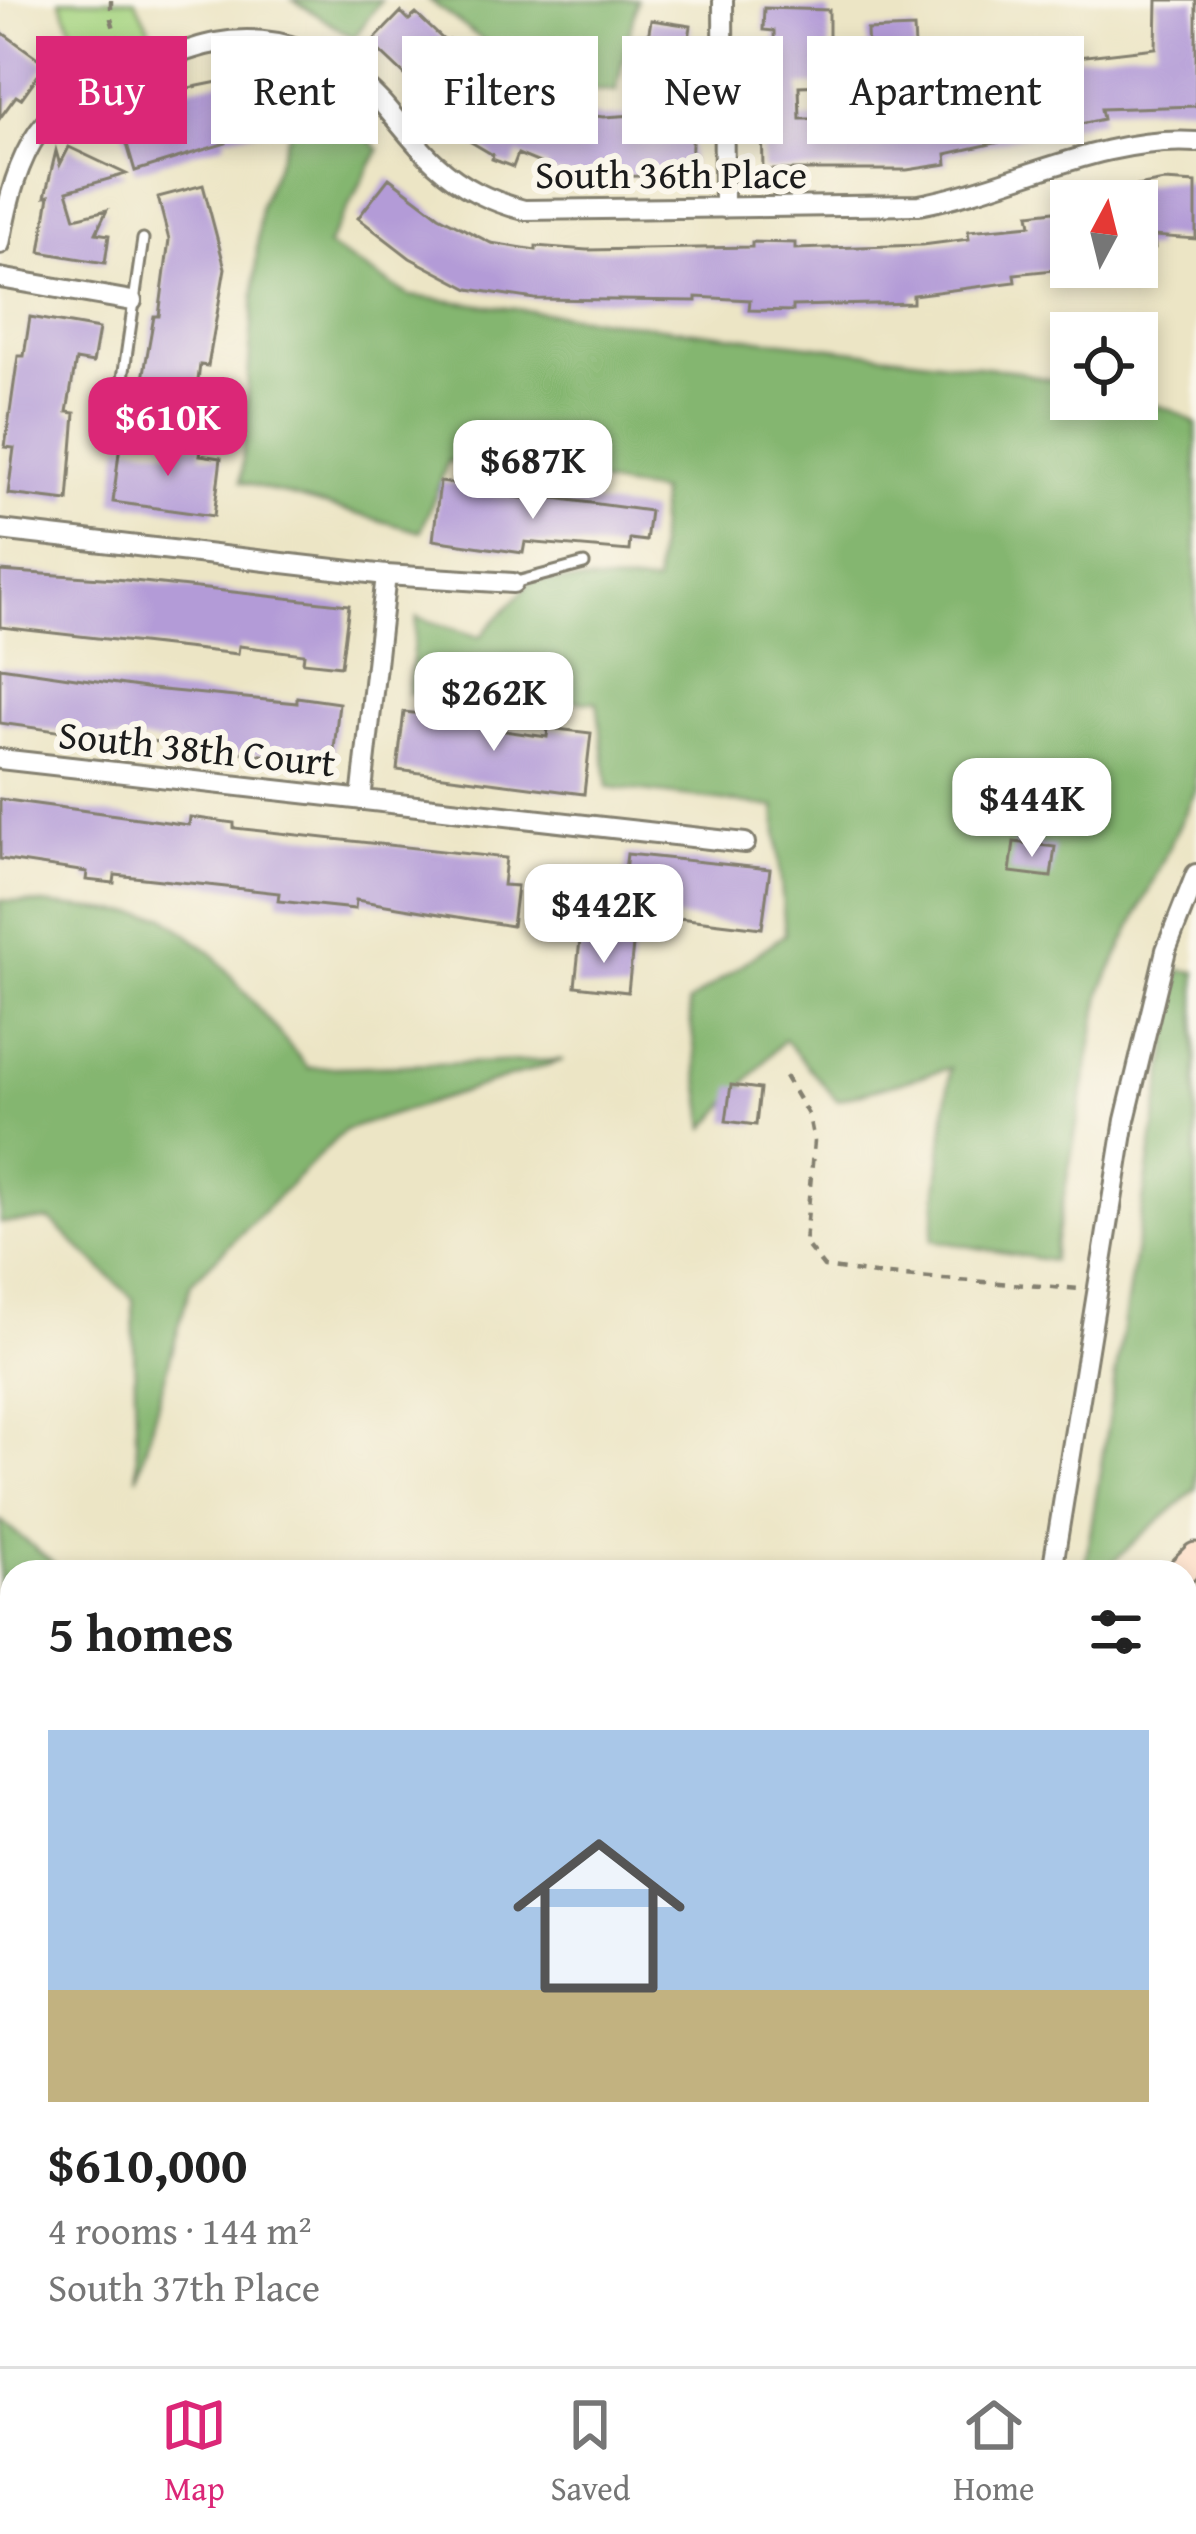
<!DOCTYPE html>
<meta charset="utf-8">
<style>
body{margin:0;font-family:"Gentium Book Plus",serif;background:#f2f2f2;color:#222;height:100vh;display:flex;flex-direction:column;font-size:45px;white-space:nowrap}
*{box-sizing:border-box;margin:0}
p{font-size:39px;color:#767676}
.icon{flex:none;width:66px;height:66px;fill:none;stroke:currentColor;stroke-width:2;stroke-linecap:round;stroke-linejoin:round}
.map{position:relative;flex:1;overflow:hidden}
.side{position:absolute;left:0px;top:1560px;width:1197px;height:807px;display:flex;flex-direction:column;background:#fff;border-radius:36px 36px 0 0;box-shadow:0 6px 18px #0003}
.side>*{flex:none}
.top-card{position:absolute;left:36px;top:36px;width:1125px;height:108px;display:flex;gap:24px}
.needle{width:78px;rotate:7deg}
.fabs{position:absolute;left:1050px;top:180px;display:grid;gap:24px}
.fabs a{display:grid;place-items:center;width:108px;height:108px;border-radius:0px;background:#fff;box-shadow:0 6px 18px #0003;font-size:60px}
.price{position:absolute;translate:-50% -102px;padding:0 27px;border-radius:24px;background:#fff;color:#222;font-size:39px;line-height:78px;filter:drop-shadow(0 3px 6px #0008)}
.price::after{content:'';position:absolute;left:50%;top:72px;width:36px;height:27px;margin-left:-18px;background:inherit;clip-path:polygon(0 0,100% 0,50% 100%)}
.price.on{background:#db2777;color:#fff}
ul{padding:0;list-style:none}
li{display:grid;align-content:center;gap:24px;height:636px;padding:0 48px}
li+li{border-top:3px solid #e0e0e0}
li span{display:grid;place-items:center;height:372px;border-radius:0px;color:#555}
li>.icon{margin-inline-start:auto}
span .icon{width:216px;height:216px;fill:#fffc;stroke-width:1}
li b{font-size:51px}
h2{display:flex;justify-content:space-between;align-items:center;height:144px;padding:0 48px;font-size:51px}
.pill{padding:0 42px;border-radius:0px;background:#fff;box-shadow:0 6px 18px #0003;font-size:42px;line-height:108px}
.pill.on{background:#db2777;color:#fff}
.tabs{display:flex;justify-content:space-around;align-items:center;height:168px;border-top:3px solid #e0e0e0;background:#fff;font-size:33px;color:#767676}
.tabs a{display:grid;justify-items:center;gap:6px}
.tabs .on{color:#db2777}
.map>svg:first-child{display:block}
</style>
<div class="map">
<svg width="1196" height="2366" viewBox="0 0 1196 2366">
<rect width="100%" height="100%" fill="#fbf7ec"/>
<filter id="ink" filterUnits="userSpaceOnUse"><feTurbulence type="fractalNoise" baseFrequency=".00833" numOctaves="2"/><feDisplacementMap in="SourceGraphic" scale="24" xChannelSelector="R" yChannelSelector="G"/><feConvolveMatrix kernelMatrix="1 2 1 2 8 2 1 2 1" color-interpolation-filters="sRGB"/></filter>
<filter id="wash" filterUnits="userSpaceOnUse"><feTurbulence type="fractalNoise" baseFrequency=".004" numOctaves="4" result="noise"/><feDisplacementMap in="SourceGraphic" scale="48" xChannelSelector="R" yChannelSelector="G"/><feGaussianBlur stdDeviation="2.7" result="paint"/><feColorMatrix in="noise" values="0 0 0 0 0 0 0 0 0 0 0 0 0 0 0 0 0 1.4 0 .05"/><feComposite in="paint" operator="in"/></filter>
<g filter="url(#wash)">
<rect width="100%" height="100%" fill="#ece5c5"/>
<path fill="#a6d481" stroke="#61784e" stroke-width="3" d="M60,0H135L155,40L87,65Z"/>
<path fill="#84b66f" stroke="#506946" stroke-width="3" d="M293,0H381L354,38Z
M429,0H637L616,91L558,89L528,74Z
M310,82L379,150L327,246L410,296L1010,370L1071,385V399C1114,399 1160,397 1196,424V790L1102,989L1052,1261L932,1240L950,1068L837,1100L784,1039L706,1128L688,1003L785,934L775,807L608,787L597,702L408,693L417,617L480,637L533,580L656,584L660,492L448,461L421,532L241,482L260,206Z
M0,900L164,916L213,954L308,1068L563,1060L345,1130L191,1283L137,1478L133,1299L50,1220L0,1223Z
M1180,970L1196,972V1489L1101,1572H1084Z
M0,1520L64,1572H12V1696L0,1697Z
M1196,1621V2210L1185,2222V1631Z
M12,1862V2355H951L944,2366H0V1951Z"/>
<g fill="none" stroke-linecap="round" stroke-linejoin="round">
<path stroke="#40abc0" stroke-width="6" d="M337,2366L339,2355"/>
</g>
<g id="blocks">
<path fill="#b39bd7" d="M1157,0H1196V106L1101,109L1103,119L946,154L947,164L907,170H763L761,65L775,64L774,31L763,30L764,8L829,10V85L799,86L800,119H857V116H871L867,30L914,28L918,108L959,102L957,89L1052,70L1051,60L1156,48Z
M401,12L409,20L416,14L447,43L450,40L480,65L471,74L516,100L540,110L604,117L635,115L651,20L691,26L677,115H693L691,172L642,171L641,176L589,177L546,172L547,166L518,154L513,167L492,159L493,155L447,128L449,124L408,87L412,82L371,43Z
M0,31L46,64L21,99L16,96L0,118Z
M252,75L254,88L269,86L274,130L225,136L226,143L135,171L117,111L170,96L169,92Z
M69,147L126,174L67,191L75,218L107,210L96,233L109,235L105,263L40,252L49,196L45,197L56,151L60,165Z
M389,178L439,216L491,243L536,250V246L587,250L752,247V242L795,243V249L923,245L969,239L968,231L1031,225L1029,214L1071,209V258H1063L1064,269L1014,274L1015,282L913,295V303L793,306V311L749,310L750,300L696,297V301L535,299L469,289L410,258L358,218Z
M1164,181L1196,183V239L1154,236L1155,248L1137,249V186Z
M203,185L225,268L208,366L200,365L193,420L137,413L154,316H159L169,240L158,197Z
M30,317L99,329L93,363L76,360L67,412L75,413L68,501L8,494L14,448L5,447L18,356H24Z
M178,443L202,446L200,455L221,458L214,516L113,502L120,444L177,451Z
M440,482L464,485L463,491L539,500V496L650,511L646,541L630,539L629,551L525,542L523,553L433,540Z
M0,571L116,579L349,605L341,666L303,662L304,654L239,646L238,654L0,627Z
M0,667L152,689L297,703V697L339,703L333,759L286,753L285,758L238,752L237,756L194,750L195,746L141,740V743L0,723Z
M404,712L449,717L448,723L547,737L548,728L591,733L584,794L397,770Z
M0,799L189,825L190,817L234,823V828L506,858L503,885L517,886L512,926L356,900L355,909L278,901L279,893L226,887L115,875L114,883L86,880L87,872L0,859Z
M1014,842L1055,847L1051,877L1010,872Z
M627,854L770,869L762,928L620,911Z
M580,940L633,945L628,992L575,986Z
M731,1085L760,1089L756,1125L726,1121Z"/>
</g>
</g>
<g filter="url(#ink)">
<use href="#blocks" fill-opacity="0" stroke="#848070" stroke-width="3"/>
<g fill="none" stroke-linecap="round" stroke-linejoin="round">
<defs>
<path id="service" d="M120,399L143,239
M513,583L584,564"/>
<path id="minor" d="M723,0L724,208
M0,244C17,150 40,98 136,68C162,60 189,48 215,43C278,31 338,56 381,102C399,122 415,145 436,164C462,188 490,201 524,210L919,205C1011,188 1100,136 1196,142
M0,278L132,301
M0,530L386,575L513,583
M0,759L745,843
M361,800L386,575
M1052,1572L1125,1120L1166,950L1196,874
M1006,2366L1014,2355"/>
<path id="secondary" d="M1181,1572L1196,1557
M0,1736L12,1737"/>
</defs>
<use href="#service" stroke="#848070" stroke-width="15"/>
<use href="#minor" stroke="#848070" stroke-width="24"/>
<use href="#secondary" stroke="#848070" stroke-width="33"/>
<path stroke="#848070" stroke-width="4.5" stroke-dasharray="9 9" stroke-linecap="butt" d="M111,0V19L122,53
M785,1076L809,1116L814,1141L805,1243L824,1267L875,1274L1081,1289"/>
<use href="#service" stroke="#fff" stroke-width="9"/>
<use href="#minor" stroke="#fff" stroke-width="18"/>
<use href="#secondary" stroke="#fde4d0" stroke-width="27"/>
</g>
</g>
<g text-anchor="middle" stroke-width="12" stroke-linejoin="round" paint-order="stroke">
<g font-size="39" fill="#1c1c1c" stroke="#fbf7ec">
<text x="671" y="188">South 36th Place</text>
<text transform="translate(197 748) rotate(6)" y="14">South 38th Court</text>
</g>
</g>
</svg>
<div class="fabs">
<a><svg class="needle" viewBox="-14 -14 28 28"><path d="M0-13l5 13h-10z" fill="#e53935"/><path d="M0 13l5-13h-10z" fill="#767676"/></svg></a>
<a><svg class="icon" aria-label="locate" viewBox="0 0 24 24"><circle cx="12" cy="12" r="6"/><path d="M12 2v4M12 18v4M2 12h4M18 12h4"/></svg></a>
</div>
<b class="price on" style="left:168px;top:479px">$610K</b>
<b class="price" style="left:533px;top:522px">$687K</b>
<b class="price" style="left:494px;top:754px">$262K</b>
<b class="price" style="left:1032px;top:860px">$444K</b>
<b class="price" style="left:604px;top:966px">$442K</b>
<div class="top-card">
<a class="pill on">Buy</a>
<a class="pill">Rent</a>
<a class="pill">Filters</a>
<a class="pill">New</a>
<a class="pill">Apartment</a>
</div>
<section class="side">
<h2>5 homes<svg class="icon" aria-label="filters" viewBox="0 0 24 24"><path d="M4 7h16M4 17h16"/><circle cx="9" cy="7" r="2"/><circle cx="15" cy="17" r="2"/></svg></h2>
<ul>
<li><span style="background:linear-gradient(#a9c7e8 70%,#c2b280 0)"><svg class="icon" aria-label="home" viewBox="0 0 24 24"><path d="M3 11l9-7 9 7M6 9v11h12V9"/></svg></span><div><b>$610,000</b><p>4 rooms · 144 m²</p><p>South 37th Place</p></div></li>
</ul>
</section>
</div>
<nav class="tabs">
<a class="on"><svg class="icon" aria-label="map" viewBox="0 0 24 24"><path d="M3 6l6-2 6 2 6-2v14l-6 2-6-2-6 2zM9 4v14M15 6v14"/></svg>Map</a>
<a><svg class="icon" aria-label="saved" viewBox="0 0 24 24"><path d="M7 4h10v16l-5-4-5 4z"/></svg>Saved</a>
<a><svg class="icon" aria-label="home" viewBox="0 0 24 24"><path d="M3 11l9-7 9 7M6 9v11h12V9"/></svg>Home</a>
</nav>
